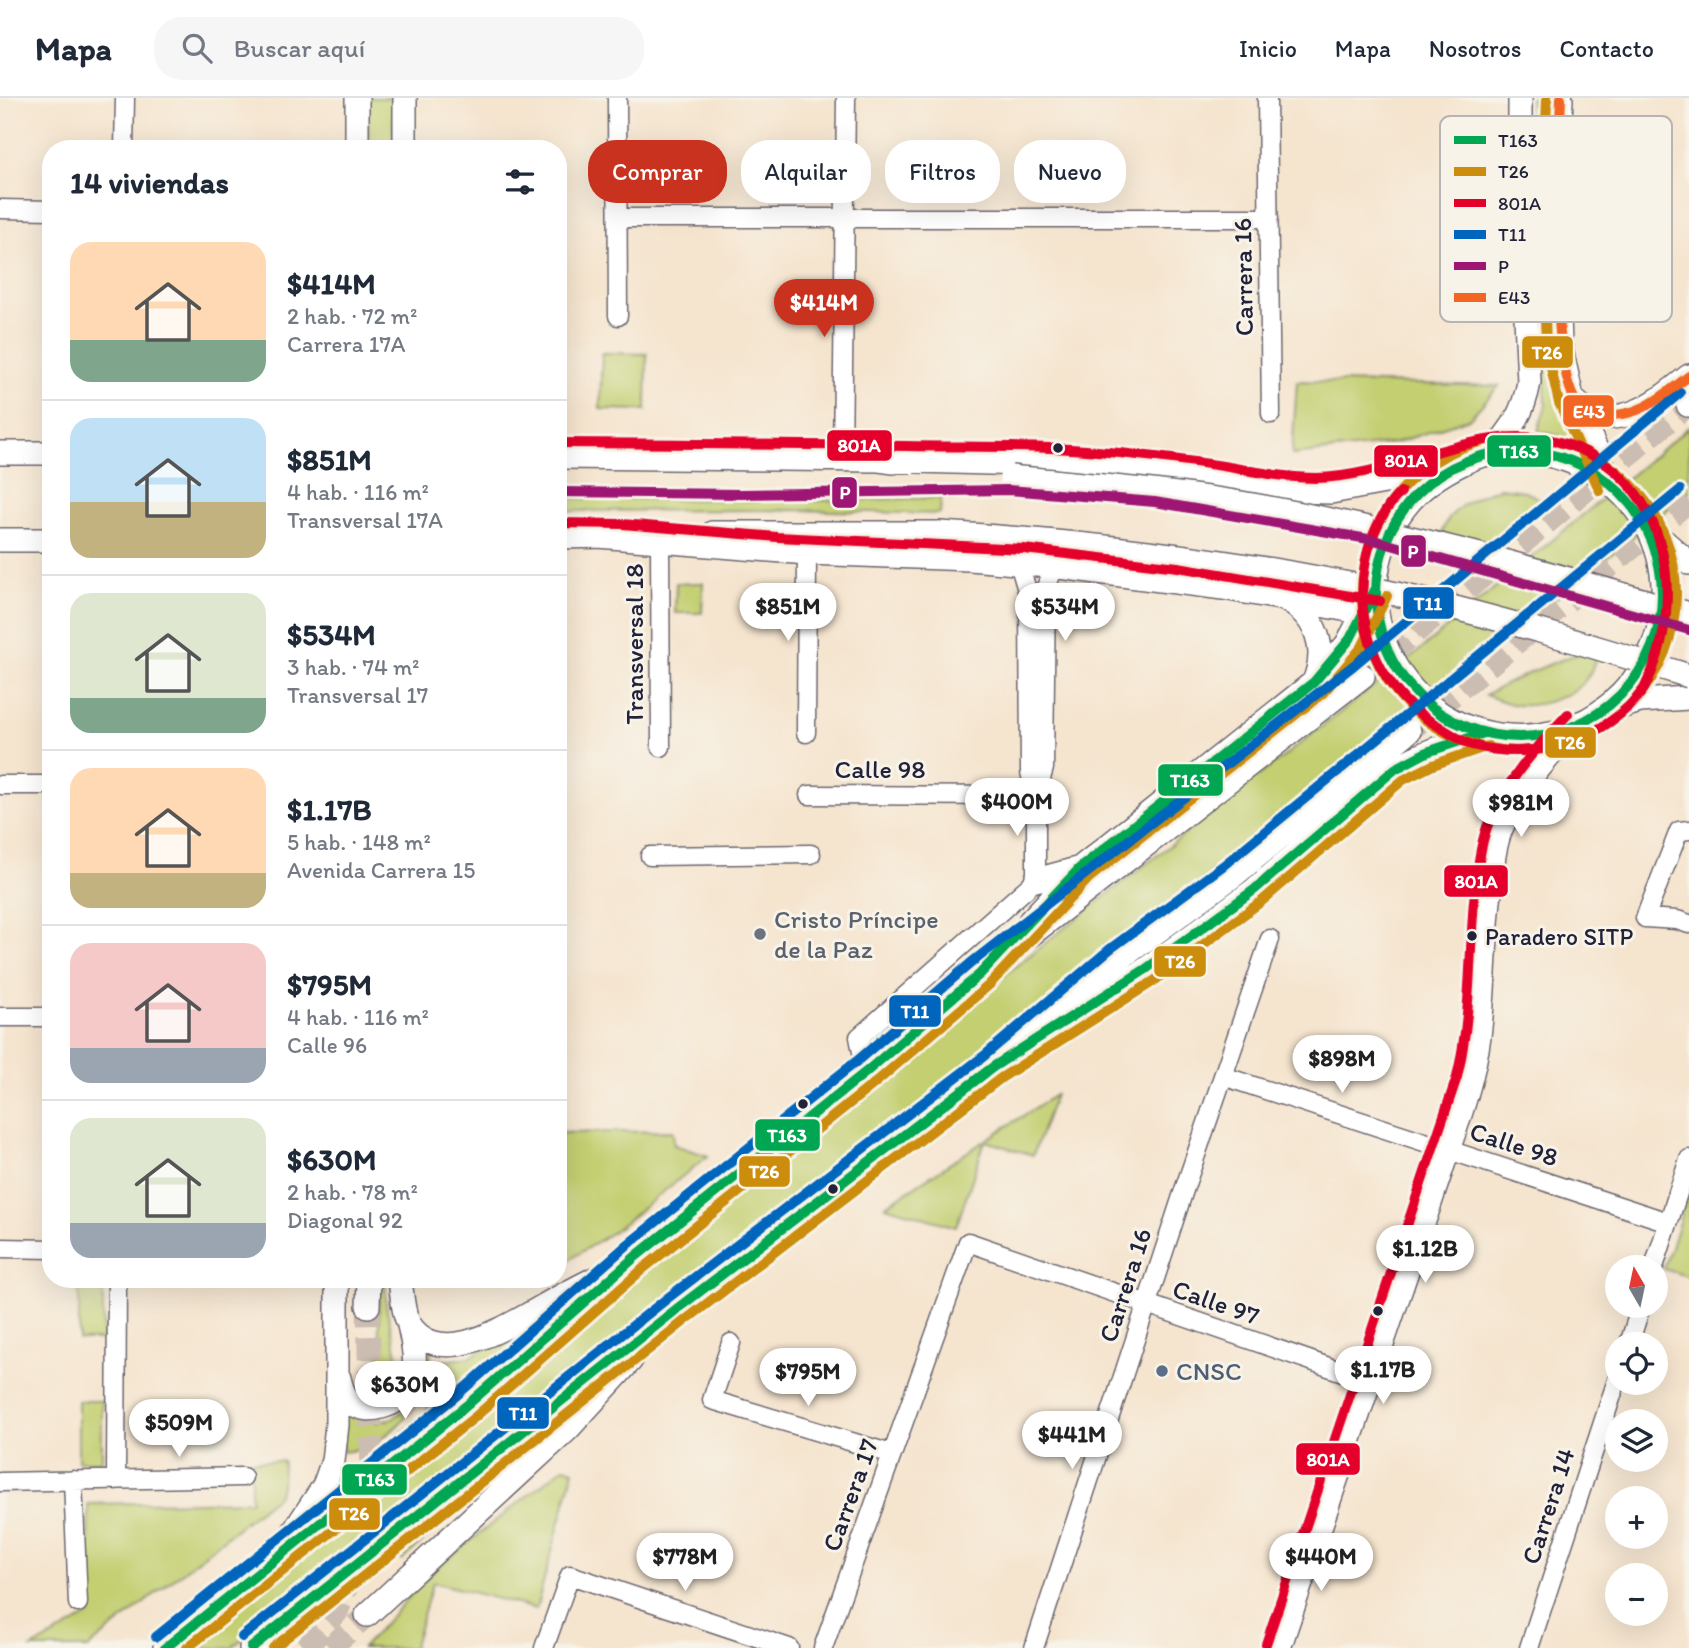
<!DOCTYPE html>
<html lang="es">
<meta charset="utf-8">
<style>
body{margin:0;font-family:Itim,sans-serif;background:#f6f6f7;color:#1f2937;height:100vh;display:flex;flex-direction:column;font-size:26px;white-space:nowrap}
*{box-sizing:border-box;margin:0}
p{font-size:23px;color:#747a83}
.icon{flex:none;width:38px;height:38px;fill:none;stroke:currentColor;stroke-width:2;stroke-linecap:round;stroke-linejoin:round}
.map{position:relative;flex:1;overflow:hidden}
.drawer{position:absolute;left:42px;top:42px;width:525px;height:1148px;display:flex;flex-direction:column;background:#fff;border-radius:28px;box-shadow:0 7px 28px #0002}
.drawer>*{flex:none}
.banner{position:absolute;left:588px;top:42px;width:665px;height:63px;display:flex;gap:14px}
.needle{width:46px;rotate:351deg}
.fabs{position:absolute;left:1605px;top:1157px;display:grid;gap:14px}
.fabs a{display:grid;place-items:center;width:63px;height:63px;border-radius:50%;background:#fff;box-shadow:0 7px 28px #0002;font-size:35px}
.price{position:absolute;translate:-50% -60px;padding:0 16px;border-radius:24px;background:#fff;color:#222;font-size:23px;line-height:46px;filter:drop-shadow(0 2px 4px #0008)}
.price::after{content:'';position:absolute;left:50%;top:42px;width:21px;height:16px;margin-left:-10px;background:inherit;clip-path:polygon(0 0,100% 0,50% 100%)}
.price.selected{background:#c8321e;color:#fff}
ul{padding:0;list-style:none}
li{display:flex;align-items:center;gap:21px;height:175px;padding:0 28px}
li+li{border-top:2px solid #e0e1e3}
li span{display:grid;place-items:center;flex:none;width:196px;height:140px;border-radius:21px;color:#555}
li>.icon{margin-inline-start:auto}
span .icon{width:84px;height:84px;fill:#fffc;stroke-width:1}
li b{font-size:30px}
h2{display:flex;justify-content:space-between;align-items:center;height:84px;padding:0 28px;font-size:30px}
.pill{padding:0 24px;border-radius:28px;background:#fff;box-shadow:0 7px 28px #0002;font-size:24px;line-height:63px}
.pill.selected{background:#c8321e;color:#fff}
header{display:flex;align-items:center;gap:42px;box-sizing:border-box;height:98px;padding:0 35px;background:#fff;border-bottom:2px solid #e0e1e3}
header strong{font-size:33px}
nav{display:flex;gap:38px;margin-inline-start:auto;font-size:24px}
.search{width:490px;height:63px;background:#f6f6f7;display:flex;align-items:center;gap:18px;box-sizing:border-box;padding:0 24px;border-radius:28px;color:#747a83;font-size:26px}
.map>svg:first-child{display:block}
</style>
<header>
<strong>Mapa</strong>
<div class="search"><svg class="icon" aria-label="search" viewBox="0 0 24 24"><circle cx="10" cy="10" r="6"/><path d="M15 15l6 6"/></svg>Buscar aquí</div>
<nav><a>Inicio</a><a>Mapa</a><a>Nosotros</a><a>Contacto</a></nav>
</header>
<div class="map">
<svg width="1689" height="1550" viewBox="0 0 1689 1550">
<rect width="100%" height="100%" fill="#f7f3e8"/>
<filter id="ink" filterUnits="userSpaceOnUse"><feTurbulence type="fractalNoise" baseFrequency=".0143" numOctaves="2"/><feDisplacementMap in="SourceGraphic" scale="14" xChannelSelector="R" yChannelSelector="G"/><feConvolveMatrix kernelMatrix="1 2 1 2 8 2 1 2 1" color-interpolation-filters="sRGB"/></filter>
<filter id="wash" filterUnits="userSpaceOnUse"><feTurbulence type="fractalNoise" baseFrequency=".00686" numOctaves="4" result="noise"/><feDisplacementMap in="SourceGraphic" scale="28" xChannelSelector="R" yChannelSelector="G"/><feGaussianBlur stdDeviation="1.57" result="paint"/><feColorMatrix in="noise" values="0 0 0 0 0 0 0 0 0 0 0 0 0 0 0 0 0 1.4 0 .05"/><feComposite in="paint" operator="in"/></filter>
<g filter="url(#wash)">
<rect width="100%" height="100%" fill="#f5e4ce"/>
<path fill="#c3cf71" stroke="#727856" stroke-width="2" d="M367,0H393V51H369Z
M1530,0H1550L1544,117L1546,194L1558,302L1575,342L1538,333L1546,307L1544,262L1533,159Z
M602,255L647,256L646,312L600,311Z
M1297,283L1499,288L1470,320L1396,345L1292,357Z
M1689,329V394L900,1024L231,1550H184L500,1293L618,1187L884,971L1420,552Z
M1499,390L1525,393L1548,406C1521,429 1497,440 1463,452L1441,438C1448,410 1473,400 1499,390Z
M558,400L795,403L941,400L940,416L796,412L558,413Z
M676,485H703L702,515H675Z
M1599,549C1596,560 1594,570 1587,580C1574,599 1539,609 1517,607C1507,606 1495,600 1485,597C1522,577 1558,561 1599,549Z
M1055,997L1033,1057L985,1043L956,1129L885,1108Z
M673,1033L674,1047L708,1058L614,1133L558,1169V1035Z
M1689,1093V1179L1664,1171Z
M379,1181H386V1207L402,1279L399,1288L379,1301Z
M79,1182H103V1242H79Z
M542,1217L478,1281L314,1410L341,1371L363,1367L424,1316L434,1301L444,1263L470,1259Z
M423,1252L431,1253C431,1300 392,1349 343,1354L342,1312L379,1324L393,1320L408,1309L418,1292Z
M78,1303H102V1363H78Z
M542,1337L402,1462L392,1455Z
M251,1363H283L282,1387L277,1398L88,1550H32L90,1517L88,1406L251,1403Z
M564,1369L574,1372L536,1511L433,1484L413,1550H362L436,1470Z"/>
</g>
<g filter="url(#ink)">
<g fill="none" stroke-linecap="round" stroke-linejoin="round">
<path stroke="#cbbdb1" stroke-width="23" stroke-dasharray="23 11" stroke-linecap="butt" d="M1363,578L1688,307
M1409,633L1689,403
M306,1550L337,1514L365,1441L372,1381L368,1208
M330,1550L367,1517"/>
<defs>
<path id="minor" d="M617,0L618,218
M1267,0L1271,316
M124,51L125,0
M0,111L51,112
M618,120H1269
M842,362L846,0
M660,443L661,649
M806,635L807,455
M0,687H51
M809,697L1036,698
M1036,698L1044,670L1046,489L1051,477L1059,469
M1689,732L1679,733L1645,820L1677,822L1689,826
M650,758L811,756
M0,919H51
M866,974L859,939L1036,782V698L1030,674L1029,499L1019,465
M1223,978L1668,1124
M0,1150L51,1151
M1654,1169L1689,1061
M731,1245L712,1302L892,1356
M1629,1246L1641,1208
M73,1382L78,1505
M116,1382L117,1181
M0,1384L243,1379
M544,1550L570,1477L789,1550
M823,1550L968,1144L1369,1283
M1034,1550L1185,1089L1270,841
M1529,1550L1617,1282"/>
<path id="major" d="M357,0V51
M1561,0L1556,134L1560,246L1572,300L1612,385
M405,51V0
M1573,301C1611,341 1656,305 1689,278
M1688,307L1689,306
M0,355H51
M1491,355C1511,333 1524,314 1529,284L1520,91V0
M558,359L879,362L894,364
M879,362L1099,368L1211,381L1293,393L1331,394L1396,382L1491,355C1597,341 1686,426 1658,533C1648,571 1621,603 1587,622C1563,634 1537,640 1510,638C1392,631 1333,491 1411,402C1428,383 1449,371 1472,361
M1649,430L1689,465
M712,435H940
M598,438L807,455L970,461L1059,469L1223,490L1377,517
M558,439L611,438
M0,442H51
M1284,501C1317,518 1328,550 1314,584
M1607,613L1640,603L1689,600
M1036,782L1080,770
M1030,823L1080,770L1314,584L1347,546L1370,504
M1060,926L1146,871L1254,792L1395,671C1423,653 1453,645 1484,635
M400,1181C402,1195 402,1211 408,1224C437,1273 504,1230 538,1211C557,1200 576,1190 596,1180
M368,1208L369,1181
M339,1280C341,1289 344,1299 351,1305C367,1318 400,1307 409,1289C419,1269 413,1244 408,1223
M286,1445L324,1388L333,1363L337,1327V1181
M367,1517L568,1331L631,1262
M165,1550L466,1308L635,1159L866,974L980,876L1363,578
M251,1550L678,1210L993,969L1118,862L1233,778L1409,633
M1279,1550L1448,1052C1461,1015 1474,977 1479,938C1485,891 1484,842 1490,794C1492,774 1493,751 1501,731C1518,691 1547,660 1576,628"/>
</defs>
<use href="#minor" stroke="#6c666e" stroke-width="21"/>
<use href="#major" stroke="#6c666e" stroke-width="26"/>
<use href="#minor" stroke="#fff" stroke-width="18"/>
<use href="#major" stroke="#fff" stroke-width="23"/>
<defs>
<path id="major-bridge" d="M1011,379C1092,387 1173,393 1253,407C1401,433 1545,473 1689,516
M940,435C1090,444 1239,462 1387,494C1489,516 1589,547 1689,578"/>
</defs>
<use href="#major-bridge" stroke="#6c666e" stroke-width="26" stroke-linecap="butt"/>
<use href="#major-bridge" stroke="#fff" stroke-width="23"/>
<defs>
<path id="bus-1" d="M1376 496a143 143 0 1 1 286 0a143 143 0 1 1-286 0Z
M165,1550L466,1308L635,1159L866,974L980,876L1080,770L1314,584L1350,541L1375,492
M251,1550L678,1210L993,969L1146,871L1254,792L1395,671L1427,654L1484,635"/>
<path id="bus-2" d="M1547,0L1542,133L1546,248L1559,305L1600,393
M1362 496a157 157 0 1 1 314 0a157 157 0 1 1-314 0Z
M187,1550L475,1319L644,1170L875,985L989,887L1089,780L1323,595L1362,549L1387,498
M273,1550L687,1221L1001,980L1154,883L1262,803L1403,682L1433,667L1488,648"/>
<path id="bus-3" d="M558,345C674,346 790,346 906,348C961,349 1016,348 1070,351C1119,354 1168,360 1216,367C1249,372 1282,380 1316,380C1400,379 1482,319 1566,346C1670,380 1689,503 1644,591C1605,643 1533,664 1472,647C1460,643 1450,635 1440,629C1382,597 1353,531 1365,467C1369,441 1382,412 1401,394
M558,425L622,426L777,439L1024,451L1178,469L1380,503
M1266,1546L1457,979C1471,921 1469,862 1474,803C1477,778 1479,752 1487,729C1504,685 1536,650 1568,616"/>
<path id="bus-4" d="M156,1539L457,1297L626,1148L857,963L971,865L1354,567L1680,295
M242,1539L669,1199L984,958L1110,851L1224,767L1680,392"/>
<path id="bus-5" d="M558,394L741,396L1009,392L1155,404L1374,442L1689,532"/>
<path id="bus-6" d="M1561,0C1559,52 1545,280 1581,309C1588,314 1596,316 1605,317C1641,319 1662,298 1689,278"/>
</defs>
<use href="#bus-1" stroke="#f7f3e8" stroke-width="16"/>
<use href="#bus-2" stroke="#f7f3e8" stroke-width="16"/>
<use href="#bus-3" stroke="#f7f3e8" stroke-width="16"/>
<use href="#bus-4" stroke="#f7f3e8" stroke-width="16"/>
<use href="#bus-5" stroke="#f7f3e8" stroke-width="16"/>
<use href="#bus-6" stroke="#f7f3e8" stroke-width="16"/>
<use href="#bus-1" stroke="#00a651" stroke-width="10"/>
<use href="#bus-2" stroke="#cc8c0c" stroke-width="10"/>
<use href="#bus-3" stroke="#e4002b" stroke-width="10"/>
<use href="#bus-4" stroke="#0065bd" stroke-width="10"/>
<use href="#bus-5" stroke="#9e1673" stroke-width="10"/>
<use href="#bus-6" stroke="#f26522" stroke-width="10"/>
</g>
</g>
<g fill="#22223b" stroke="#f7f3e8" stroke-width="2.5">
<circle cx="1058" cy="350" r="6"/>
<circle cx="1472" cy="838" r="6"/>
<circle cx="803" cy="1006" r="6"/>
<circle cx="833" cy="1091" r="6"/>
<circle cx="1378" cy="1213" r="6"/>
</g>
<circle fill="#6b7280" stroke="#f7f3e8" stroke-width="2.5" cx="760" cy="836" r="7"/>
<circle fill="#5c6f8a" stroke="#f7f3e8" stroke-width="2.5" cx="1162" cy="1273" r="7"/>
<g text-anchor="middle" stroke-width="6" stroke-linejoin="round" paint-order="stroke">
<g font-size="24" fill="#22223b" stroke="#f7f3e8" text-anchor="start">
<text x="1485" y="847">Paradero SITP</text>
</g>
<g font-size="26" fill="#22223b" stroke="#f7f3e8">
<text transform="translate(1243 179) rotate(-91)" y="9">Carrera 16</text>
<text transform="translate(634 546) rotate(-90)" y="9">Transversal 18</text>
<text x="880" y="680">Calle 98</text>
<text transform="translate(1514 1046) rotate(18)" y="9">Calle 98</text>
<text transform="translate(1125 1187) rotate(-72)" y="9">Carrera 16</text>
<text transform="translate(1216 1204) rotate(19)" y="9">Calle 97</text>
<text transform="translate(850 1397) rotate(-70)" y="9">Carrera 17</text>
<text transform="translate(1548 1408) rotate(-72)" y="9">Carrera 14</text>
</g>
<g font-size="26" fill="#5b616d" stroke="#f7f3e8" text-anchor="start">
<text x="774" y="830">Cristo Príncipe<tspan x="774" dy="30">de la Paz</tspan></text>
</g>
<g font-size="26" fill="#4e5e75" stroke="#f7f3e8" text-anchor="start">
<text x="1176" y="1282">CNSC</text>
</g>
</g>
<rect x="1440" y="18" width="232" height="206" rx="10" fill="#f7f3e8" stroke="#b7b4b4" stroke-width="2"/>
<rect x="1454" y="38" width="32" height="8" fill="#00a651"/>
<rect x="1454" y="69" width="32" height="9" fill="#cc8c0c"/>
<rect x="1454" y="101" width="32" height="8" fill="#e4002b"/>
<rect x="1454" y="132" width="32" height="9" fill="#0065bd"/>
<rect x="1454" y="164" width="32" height="8" fill="#9e1673"/>
<rect x="1454" y="195" width="32" height="9" fill="#f26522"/>
<g font-size="19" fill="#22223b">
<text x="1498" y="49">T163</text>
<text x="1498" y="80">T26</text>
<text x="1498" y="112">801A</text>
<text x="1498" y="143">T11</text>
<text x="1498" y="175">P</text>
<text x="1498" y="206">E43</text>
</g>
<g stroke="#f7f3e8" stroke-width="2.5">
<rect x="1521" y="237" width="53" height="34" rx="7" fill="#cc8c0c"/>
<rect x="1562" y="296" width="53" height="34" rx="7" fill="#f26522"/>
<rect x="826" y="331" width="67" height="33" rx="7" fill="#e4002b"/>
<rect x="1486" y="336" width="66" height="34" rx="7" fill="#00a651"/>
<rect x="1373" y="346" width="66" height="34" rx="7" fill="#e4002b"/>
<rect x="831" y="378" width="27" height="33" rx="7" fill="#9e1673"/>
<rect x="1400" y="436" width="27" height="34" rx="7" fill="#9e1673"/>
<rect x="1402" y="488" width="53" height="34" rx="7" fill="#0065bd"/>
<rect x="1544" y="628" width="53" height="33" rx="7" fill="#cc8c0c"/>
<rect x="1157" y="665" width="67" height="34" rx="7" fill="#00a651"/>
<rect x="1443" y="766" width="66" height="34" rx="7" fill="#e4002b"/>
<rect x="1153" y="847" width="54" height="33" rx="7" fill="#cc8c0c"/>
<rect x="888" y="896" width="54" height="34" rx="7" fill="#0065bd"/>
<rect x="754" y="1020" width="67" height="34" rx="7" fill="#00a651"/>
<rect x="738" y="1057" width="53" height="33" rx="7" fill="#cc8c0c"/>
<rect x="496" y="1298" width="54" height="34" rx="7" fill="#0065bd"/>
<rect x="1295" y="1344" width="66" height="34" rx="7" fill="#e4002b"/>
<rect x="341" y="1365" width="67" height="33" rx="7" fill="#00a651"/>
<rect x="328" y="1399" width="53" height="34" rx="7" fill="#cc8c0c"/>
</g>
<g font-size="19" text-anchor="middle" font-weight="bold" fill="#fff">
<text x="1547" y="261">T26</text>
<text x="1589" y="320">E43</text>
<text x="859" y="354">801A</text>
<text x="1519" y="360">T163</text>
<text x="1406" y="369">801A</text>
<text x="845" y="401">P</text>
<text x="1413" y="460">P</text>
<text x="1428" y="512">T11</text>
<text x="1570" y="651">T26</text>
<text x="1190" y="689">T163</text>
<text x="1476" y="790">801A</text>
<text x="1180" y="870">T26</text>
<text x="915" y="920">T11</text>
<text x="787" y="1044">T163</text>
<text x="764" y="1080">T26</text>
<text x="523" y="1322">T11</text>
<text x="1328" y="1368">801A</text>
<text x="375" y="1388">T163</text>
<text x="354" y="1422">T26</text>
</g>
</svg>
<div class="fabs">
<a><svg class="needle" viewBox="-14 -14 28 28"><path d="M0-13l5 13h-10z" fill="#e53935"/><path d="M0 13l5-13h-10z" fill="#747a83"/></svg></a>
<a><svg class="icon" aria-label="locate" viewBox="0 0 24 24"><circle cx="12" cy="12" r="6"/><path d="M12 2v4M12 18v4M2 12h4M18 12h4"/></svg></a>
<a><svg class="icon" aria-label="layers" viewBox="0 0 24 24"><path d="M12 4l9 5-9 5-9-5zM3 14l9 5 9-5"/></svg></a>
<a>+</a>
<a>−</a>
</div>
<b class="price selected" style="left:824px;top:241px">$414M</b>
<b class="price" style="left:788px;top:545px">$851M</b>
<b class="price" style="left:1065px;top:545px">$534M</b>
<b class="price" style="left:1017px;top:740px">$400M</b>
<b class="price" style="left:1521px;top:741px">$981M</b>
<b class="price" style="left:1342px;top:997px">$898M</b>
<b class="price" style="left:1425px;top:1187px">$1.12B</b>
<b class="price" style="left:1383px;top:1308px">$1.17B</b>
<b class="price" style="left:808px;top:1310px">$795M</b>
<b class="price" style="left:405px;top:1323px">$630M</b>
<b class="price" style="left:179px;top:1361px">$509M</b>
<b class="price" style="left:1072px;top:1373px">$441M</b>
<b class="price" style="left:685px;top:1495px">$778M</b>
<b class="price" style="left:1321px;top:1495px">$440M</b>
<div class="banner">
<a class="pill selected">Comprar</a>
<a class="pill">Alquilar</a>
<a class="pill">Filtros</a>
<a class="pill">Nuevo</a>
</div>
<section class="drawer">
<h2>14 viviendas<svg class="icon" aria-label="filters" viewBox="0 0 24 24"><path d="M4 7h16M4 17h16"/><circle cx="9" cy="7" r="2"/><circle cx="15" cy="17" r="2"/></svg></h2>
<ul>
<li><span style="background:linear-gradient(#ffd9b3 70%,#7fa58c 0)"><svg class="icon" aria-label="home" viewBox="0 0 24 24"><path d="M3 11l9-7 9 7M6 9v11h12V9"/></svg></span><div><b>$414M</b><p>2 hab. · 72 m²</p><p>Carrera 17A</p></div></li>
<li><span style="background:linear-gradient(#bfe0f5 60%,#c2b280 0)"><svg class="icon" aria-label="home" viewBox="0 0 24 24"><path d="M3 11l9-7 9 7M6 9v11h12V9"/></svg></span><div><b>$851M</b><p>4 hab. · 116 m²</p><p>Transversal 17A</p></div></li>
<li><span style="background:linear-gradient(#dfe7d0 75%,#7fa58c 0)"><svg class="icon" aria-label="home" viewBox="0 0 24 24"><path d="M3 11l9-7 9 7M6 9v11h12V9"/></svg></span><div><b>$534M</b><p>3 hab. · 74 m²</p><p>Transversal 17</p></div></li>
<li><span style="background:linear-gradient(#ffd9b3 75%,#c2b280 0)"><svg class="icon" aria-label="home" viewBox="0 0 24 24"><path d="M3 11l9-7 9 7M6 9v11h12V9"/></svg></span><div><b>$1.17B</b><p>5 hab. · 148 m²</p><p>Avenida Carrera 15</p></div></li>
<li><span style="background:linear-gradient(#f6c9c9 75%,#9aa5b1 0)"><svg class="icon" aria-label="home" viewBox="0 0 24 24"><path d="M3 11l9-7 9 7M6 9v11h12V9"/></svg></span><div><b>$795M</b><p>4 hab. · 116 m²</p><p>Calle 96</p></div></li>
<li><span style="background:linear-gradient(#dfe7d0 75%,#9aa5b1 0)"><svg class="icon" aria-label="home" viewBox="0 0 24 24"><path d="M3 11l9-7 9 7M6 9v11h12V9"/></svg></span><div><b>$630M</b><p>2 hab. · 78 m²</p><p>Diagonal 92</p></div></li>
</ul>
</section>
</div>
